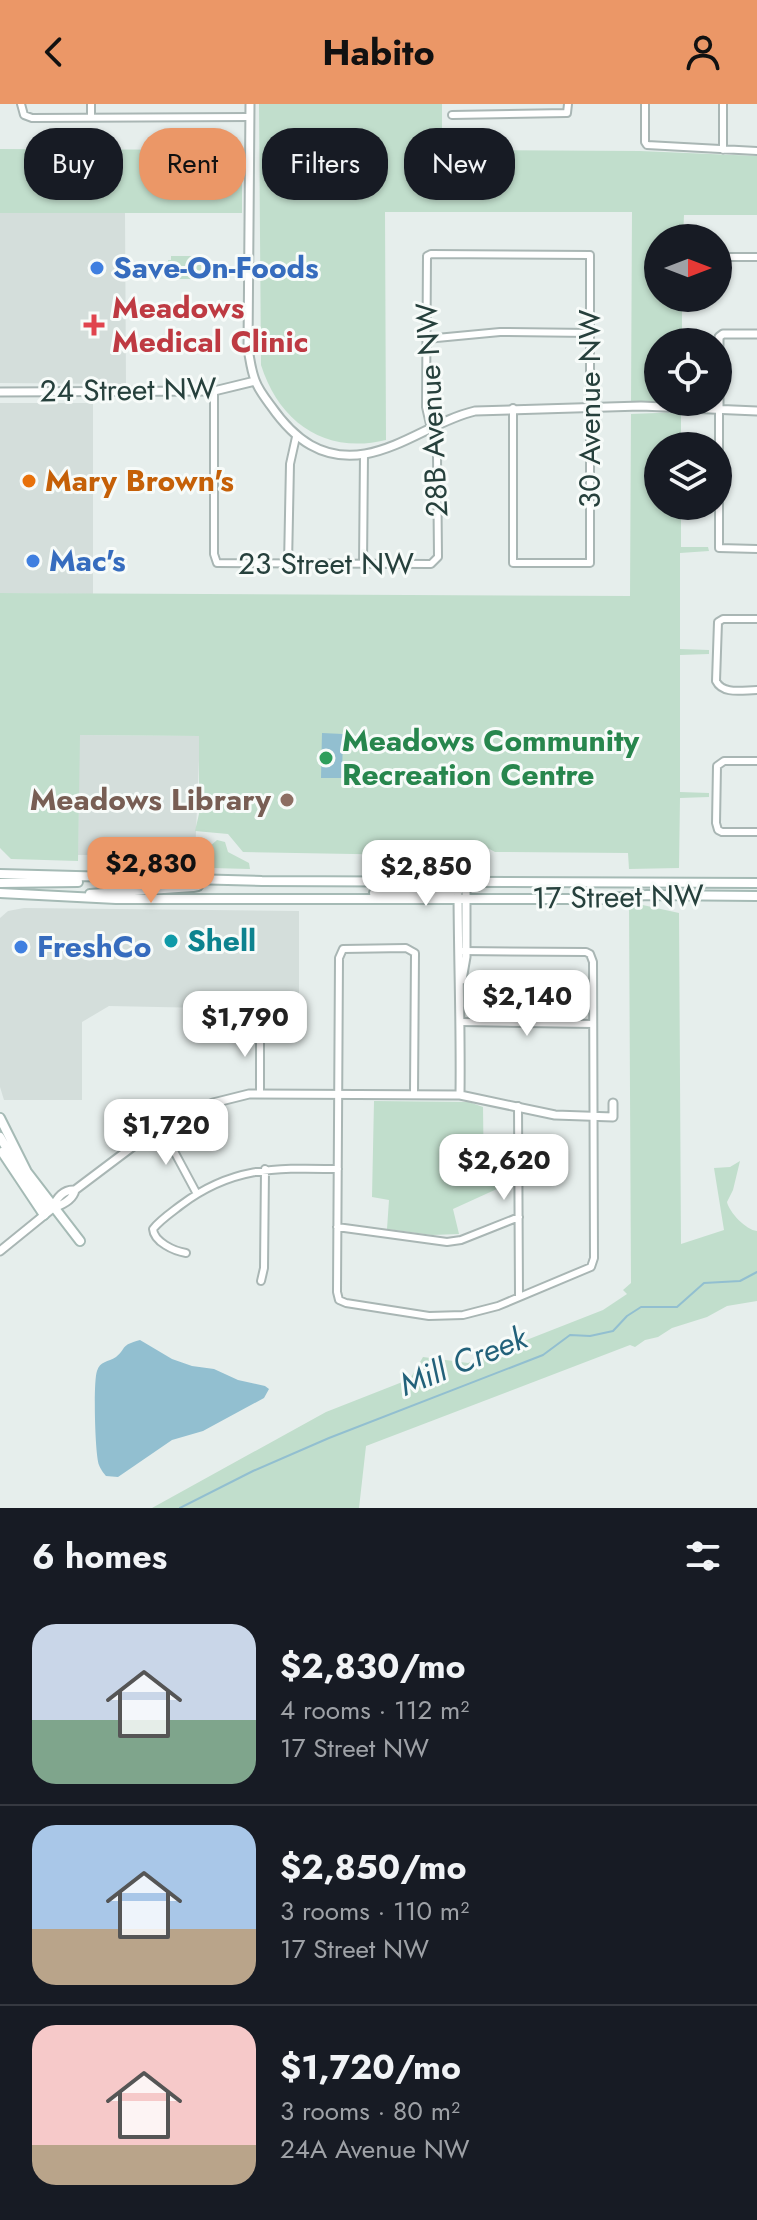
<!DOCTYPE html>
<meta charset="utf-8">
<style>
body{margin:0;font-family:Jost,sans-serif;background:#20242c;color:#f1f3f6;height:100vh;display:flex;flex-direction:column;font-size:30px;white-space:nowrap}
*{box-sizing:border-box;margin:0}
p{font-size:26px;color:#9ea1a6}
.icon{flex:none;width:44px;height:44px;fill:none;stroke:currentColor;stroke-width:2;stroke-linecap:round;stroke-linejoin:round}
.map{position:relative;height:1404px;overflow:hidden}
.sheet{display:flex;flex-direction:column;background:#171b24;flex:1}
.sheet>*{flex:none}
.top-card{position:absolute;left:24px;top:24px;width:710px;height:72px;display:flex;gap:16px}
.needle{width:52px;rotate:90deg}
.buttons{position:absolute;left:644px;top:120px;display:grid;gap:16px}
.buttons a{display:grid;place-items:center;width:88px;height:88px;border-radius:50%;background:#171b24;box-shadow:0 2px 6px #0004;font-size:40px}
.price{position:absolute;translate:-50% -68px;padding:0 18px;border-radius:16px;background:#fff;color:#222;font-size:26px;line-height:52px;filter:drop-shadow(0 2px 4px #0008)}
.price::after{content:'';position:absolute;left:50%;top:48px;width:24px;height:18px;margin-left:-12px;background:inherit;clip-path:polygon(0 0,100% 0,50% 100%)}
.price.active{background:#eb9767;color:#111}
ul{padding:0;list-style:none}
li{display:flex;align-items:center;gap:24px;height:200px;padding:0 32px}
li+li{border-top:2px solid #363941}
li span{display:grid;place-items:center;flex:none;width:224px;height:160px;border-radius:24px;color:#555}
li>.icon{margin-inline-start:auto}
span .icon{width:96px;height:96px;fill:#fffc;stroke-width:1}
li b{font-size:34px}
h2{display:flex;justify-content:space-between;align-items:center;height:96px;padding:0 32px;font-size:34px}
.chip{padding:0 28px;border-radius:32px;background:#171b24;box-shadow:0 2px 6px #0004;font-size:28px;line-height:72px}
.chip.active{background:#eb9767;color:#111}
header{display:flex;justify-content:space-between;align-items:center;height:104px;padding:0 32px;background:#eb9767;color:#111;font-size:36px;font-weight:700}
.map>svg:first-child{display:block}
</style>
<header><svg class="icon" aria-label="back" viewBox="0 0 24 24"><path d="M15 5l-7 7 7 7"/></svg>Habito<svg class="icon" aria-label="person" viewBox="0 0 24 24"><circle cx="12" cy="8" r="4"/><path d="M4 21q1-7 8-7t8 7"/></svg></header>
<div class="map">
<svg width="757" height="1404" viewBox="0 0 757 1404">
<rect width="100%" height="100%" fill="#e6eeec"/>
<path fill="#d4dedb" d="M0,109H125L126,280L0,279Z
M0,299H93V490L0,489Z
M79,631L200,632L195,752L78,751Z
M24,804L299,807V906L109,902L82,918V996H4L0,983V814L8,807Z"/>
<path fill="#c1decc" d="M259,0H442V46L640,47L757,52V111H684L683,134H658V194H682V238H658V298H631L632,108H385L386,336C325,351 279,318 261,261Z
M0,45L242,46V109H0Z
M171,152H198V156H201V175H169L168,156H171Z
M681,308V342H658V402H681V443H708L709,447L680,449V545L709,546V550L680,551V688L709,689V693L680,694L679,764L629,765L628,749L495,748L473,736L432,737L409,751L243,748L228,730L195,727L199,710V632L80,631L78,757L11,755L0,744V489L630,492L631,310Z
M217,736L225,738L228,748L249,759L250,765L211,764L209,743Z
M441,745L447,746L453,752V767H407V760C420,757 427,745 441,745Z
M629,798L679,809L681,1140L724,1126L714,1064L730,1063L740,1057L733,1086L727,1098C729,1108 746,1126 757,1127V1197L727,1202L707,1213L672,1224L658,1233L645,1236L635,1243L630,1241L366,1342L359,1404H152L326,1308L410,1275L423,1253L468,1259L603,1206L627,1190L623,1186L631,1179Z
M374,997L469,998L483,1003L484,1082L511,1072L512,1078L453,1105L459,1130L432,1131L387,1125L389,1096L372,1093Z"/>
<path fill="#92bfd0" d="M322,629L343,630L342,674H321Z
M140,1236L172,1255L192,1262L214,1265L238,1276L265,1282L269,1285L264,1294L203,1327L172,1336L118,1373L106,1372C104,1370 100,1364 99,1361C95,1351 93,1278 97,1267C100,1257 108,1258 116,1253C128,1243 119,1242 140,1236Z"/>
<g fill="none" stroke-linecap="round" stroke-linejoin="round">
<path stroke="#92bfd0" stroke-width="2" d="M180,1404L253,1367L329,1334L543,1251L570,1231L590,1232L613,1227L627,1212L641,1203H677L704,1179L740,1177L757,1168"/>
<defs>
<path id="minor" d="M21,0L24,11L32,14L250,13
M91,0V13
M645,0V38L647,41L757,47
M452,11L567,9L568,0
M723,46V0
M718,153H757
M426,235L500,228L590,229
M214,287V450L217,459L431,460L438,453L437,351L426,303L427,152L431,150L590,151V459H513V304
M719,306V444L757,445
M288,461L290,360L296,333
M363,461L364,350
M757,515H723L718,518L716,577C723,591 743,586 757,586
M757,657H724L717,662L716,719L718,726L722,728H757
M461,918L593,920
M260,921V989
M414,990L415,849L406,844L343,845L339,854L337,1188L339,1196L346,1199L429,1212L463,1211L498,1202L591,1163L594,1154L593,858L590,850L586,848L461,847
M518,1002L519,1192
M161,1023L197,1090
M337,1123L447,1138L461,1136L519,1113
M186,1149C174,1147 154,1138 153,1125C160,1116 172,1108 181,1101C233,1062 276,1064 338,1065
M261,1177L264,1164L265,1065"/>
<path id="tertiary" d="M250,0L248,245C250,255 251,266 255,276C258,285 265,294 271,302C294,335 322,357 365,350C404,343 437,316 475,307L641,302L757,307
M0,288L214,287L255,277
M719,306V233L723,230H757
M458,781C458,851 461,920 460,991
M462,876L466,853V778
M53,1104C56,1094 64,1085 75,1086
M0,1147L53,1104C62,1101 73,1096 75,1086L148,1031L176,1015L213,999L249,990L460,991L555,1011L613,1013V999"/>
<path id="secondary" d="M0,770L262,777L757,779
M0,779L78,778
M0,789L116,795H600L647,791L757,792
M374,789L454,787L461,785L466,778
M90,790L193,783L198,782L201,776
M0,1014L27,1068L80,1137
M0,1033L29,1083L48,1103
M2,1048L44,1111"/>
</defs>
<use href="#minor" stroke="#a9b6b4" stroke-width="10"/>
<use href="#tertiary" stroke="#a9b6b4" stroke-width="11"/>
<use href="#secondary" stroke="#a5bab5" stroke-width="12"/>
<use href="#minor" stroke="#fff" stroke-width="6"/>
<use href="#tertiary" stroke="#fff" stroke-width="7"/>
<use href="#secondary" stroke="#fff" stroke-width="8"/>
</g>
<g fill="#3f7fe0" stroke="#f7fbf9" stroke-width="3">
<circle cx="97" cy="164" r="8"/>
<circle cx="33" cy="457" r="8"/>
<circle cx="21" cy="843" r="8"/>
</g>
<path fill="#e0444e" stroke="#f7fbf9" stroke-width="3" d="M90 209h8v8h8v8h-8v8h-8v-8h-8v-8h8z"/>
<circle fill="#e8710a" stroke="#f7fbf9" stroke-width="3" cx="29" cy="377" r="8"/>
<circle fill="#2e9e5b" stroke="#f7fbf9" stroke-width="3" cx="326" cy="654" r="8"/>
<circle fill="#8d6e63" stroke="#f7fbf9" stroke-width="3" cx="287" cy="696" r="8"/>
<circle fill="#0f9aa8" stroke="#f7fbf9" stroke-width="3" cx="171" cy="837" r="8"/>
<g text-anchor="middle" stroke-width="6" stroke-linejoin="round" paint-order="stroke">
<g font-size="30" font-weight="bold" fill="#366cbe" stroke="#f7fbf9" text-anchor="start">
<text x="113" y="174">Save-On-Foods</text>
<text x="49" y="467">Mac's</text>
<text x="37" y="853">FreshCo</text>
</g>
<g font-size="30" font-weight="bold" fill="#be3a42" stroke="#f7fbf9" text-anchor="start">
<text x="112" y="214">Meadows<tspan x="112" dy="34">Medical Clinic</tspan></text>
</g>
<g font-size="30" fill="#26403c" stroke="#f7fbf9">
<text transform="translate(128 286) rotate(-1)" y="10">24 Street NW</text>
<text transform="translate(590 305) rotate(-90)" y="10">30 Avenue NW</text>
<text transform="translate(432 306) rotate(-93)" y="10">28B Avenue NW</text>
<text x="326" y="470">23 Street NW</text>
<text transform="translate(618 793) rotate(-1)" y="10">17 Street NW</text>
</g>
<g font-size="30" font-weight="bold" fill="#c56008" stroke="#f7fbf9" text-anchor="start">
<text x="45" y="387">Mary Brown's</text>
</g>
<g font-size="30" font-weight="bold" fill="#27864d" stroke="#f7fbf9" text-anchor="start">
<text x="342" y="647">Meadows Community<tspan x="342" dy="34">Recreation Centre</tspan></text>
</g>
<g font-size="30" font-weight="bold" fill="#785e54" stroke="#f7fbf9" text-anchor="end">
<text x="271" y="706">Meadows Library</text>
</g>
<g font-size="30" font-weight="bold" fill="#0d838f" stroke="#f7fbf9" text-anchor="start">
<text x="187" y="847">Shell</text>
</g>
<g font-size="32" font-style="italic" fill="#22617a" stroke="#f7fbf9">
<text transform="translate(463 1257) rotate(-22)" y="11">Mill Creek</text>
</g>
</g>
</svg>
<div class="buttons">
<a><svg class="needle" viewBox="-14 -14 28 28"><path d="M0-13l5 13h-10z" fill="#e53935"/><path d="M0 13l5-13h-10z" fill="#9ea1a6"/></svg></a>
<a><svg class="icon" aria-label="locate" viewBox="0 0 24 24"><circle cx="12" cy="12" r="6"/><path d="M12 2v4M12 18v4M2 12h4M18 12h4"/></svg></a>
<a><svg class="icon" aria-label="layers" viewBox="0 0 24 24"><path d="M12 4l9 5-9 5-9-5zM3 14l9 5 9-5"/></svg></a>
</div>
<b class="price active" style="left:151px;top:801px">$2,830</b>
<b class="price" style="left:426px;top:804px">$2,850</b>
<b class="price" style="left:527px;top:934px">$2,140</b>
<b class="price" style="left:245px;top:955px">$1,790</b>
<b class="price" style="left:166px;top:1063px">$1,720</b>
<b class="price" style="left:504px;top:1098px">$2,620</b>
<div class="top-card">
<a class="chip">Buy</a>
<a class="chip active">Rent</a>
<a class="chip">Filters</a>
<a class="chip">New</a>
</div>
</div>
<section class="sheet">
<h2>6 homes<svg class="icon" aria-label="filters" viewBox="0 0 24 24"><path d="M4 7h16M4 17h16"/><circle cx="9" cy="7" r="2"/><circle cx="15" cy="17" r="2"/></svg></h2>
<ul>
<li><span style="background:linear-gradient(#c9d6e8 60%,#7fa58c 0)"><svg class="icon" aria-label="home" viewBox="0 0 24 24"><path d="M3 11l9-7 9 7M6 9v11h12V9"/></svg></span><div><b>$2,830/mo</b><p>4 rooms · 112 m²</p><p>17 Street NW</p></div></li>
<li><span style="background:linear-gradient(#a9c7e8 65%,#b9a48a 0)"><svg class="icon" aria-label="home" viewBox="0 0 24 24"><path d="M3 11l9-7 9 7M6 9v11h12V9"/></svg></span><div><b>$2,850/mo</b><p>3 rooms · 110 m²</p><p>17 Street NW</p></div></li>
<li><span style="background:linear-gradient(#f6c9c9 75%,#b9a48a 0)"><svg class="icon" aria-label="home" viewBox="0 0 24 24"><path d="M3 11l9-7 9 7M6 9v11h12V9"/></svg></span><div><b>$1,720/mo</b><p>3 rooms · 80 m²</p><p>24A Avenue NW</p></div></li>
</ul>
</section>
